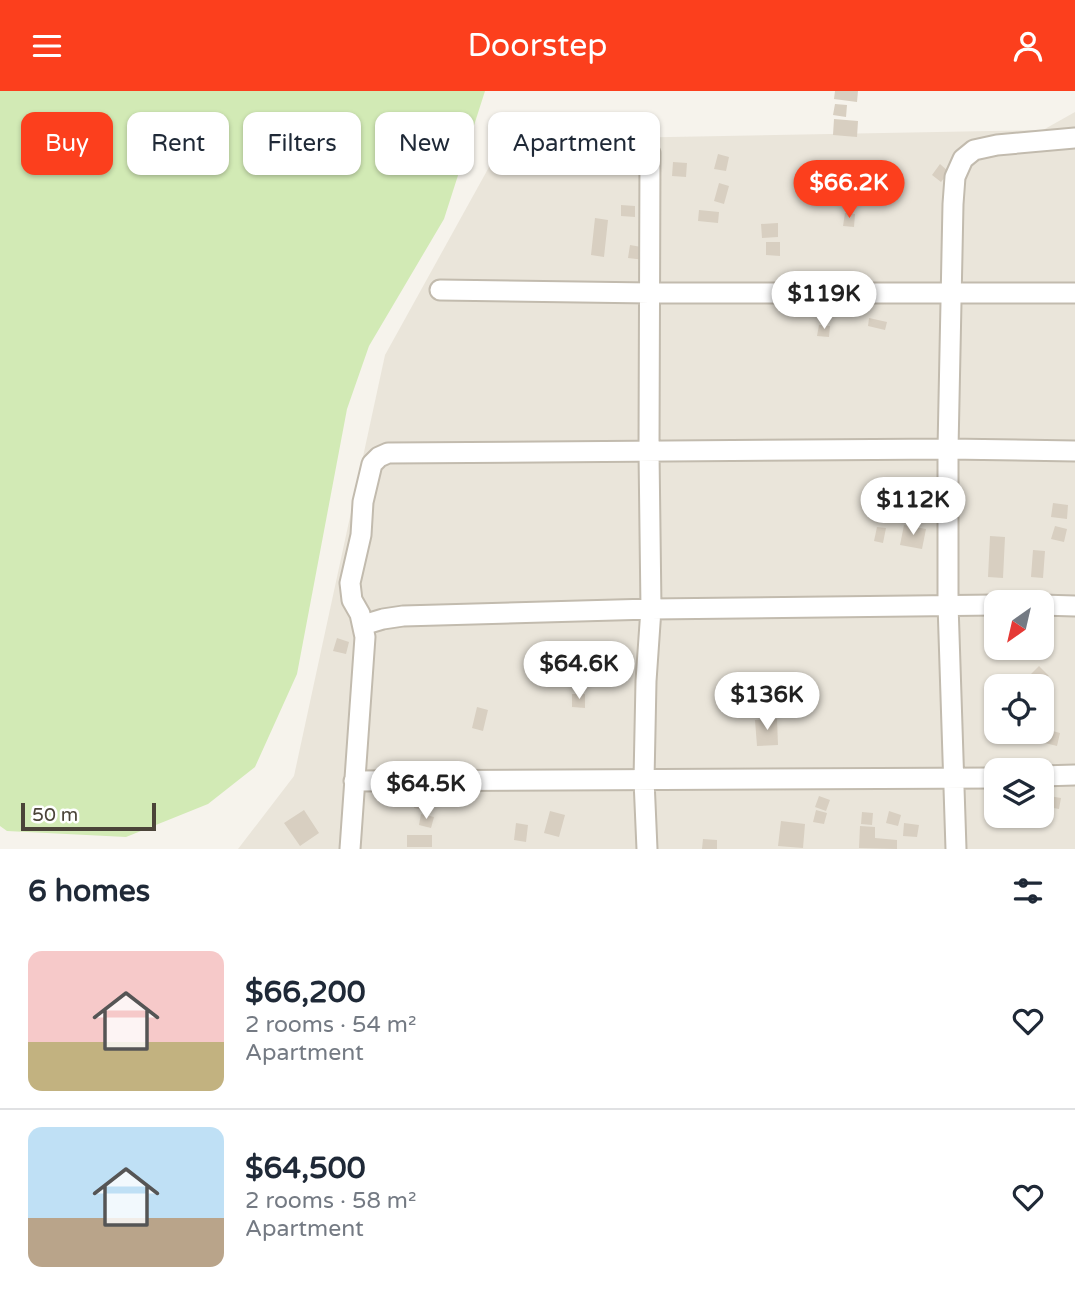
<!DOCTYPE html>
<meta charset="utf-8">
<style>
body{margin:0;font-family:"Varela Round",sans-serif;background:#f2f2f3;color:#1f2937;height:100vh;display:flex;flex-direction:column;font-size:26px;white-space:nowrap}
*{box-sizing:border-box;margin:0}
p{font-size:23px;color:#747a83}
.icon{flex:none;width:38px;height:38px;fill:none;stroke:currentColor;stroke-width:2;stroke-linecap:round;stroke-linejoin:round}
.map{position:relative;height:758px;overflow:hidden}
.panel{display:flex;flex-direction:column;background:#fff;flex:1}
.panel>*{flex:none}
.banner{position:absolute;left:21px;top:21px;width:700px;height:63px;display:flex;gap:14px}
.needle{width:46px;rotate:214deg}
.controls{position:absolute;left:984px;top:499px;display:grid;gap:14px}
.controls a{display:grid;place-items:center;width:70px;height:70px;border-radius:14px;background:#fff;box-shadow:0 2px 5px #0004;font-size:35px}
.scale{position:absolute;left:21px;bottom:18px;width:135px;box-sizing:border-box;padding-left:7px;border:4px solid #4b4439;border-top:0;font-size:19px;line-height:24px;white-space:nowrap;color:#4b4439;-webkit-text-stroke:5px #fff;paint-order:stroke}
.price{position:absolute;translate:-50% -60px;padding:0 16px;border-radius:24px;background:#fff;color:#222;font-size:23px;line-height:46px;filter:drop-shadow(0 2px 4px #0008)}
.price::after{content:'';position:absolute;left:50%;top:42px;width:21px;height:16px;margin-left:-10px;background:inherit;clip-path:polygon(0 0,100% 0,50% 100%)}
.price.active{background:#fc3f1d;color:#fff}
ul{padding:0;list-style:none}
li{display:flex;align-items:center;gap:21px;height:175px;padding:0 28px}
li+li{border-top:2px solid #e0e1e3}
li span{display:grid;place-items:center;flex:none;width:196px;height:140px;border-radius:14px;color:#555}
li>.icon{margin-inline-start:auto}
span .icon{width:84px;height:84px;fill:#fffc;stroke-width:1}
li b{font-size:30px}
h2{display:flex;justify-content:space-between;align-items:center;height:84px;padding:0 28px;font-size:30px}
.pill{padding:0 24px;border-radius:14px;background:#fff;box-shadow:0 2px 5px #0004;font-size:24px;line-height:63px}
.pill.active{background:#fc3f1d;color:#fff}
header{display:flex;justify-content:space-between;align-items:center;height:91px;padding:0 28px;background:#fc3f1d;color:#fff;font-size:32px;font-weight:600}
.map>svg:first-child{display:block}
</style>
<header><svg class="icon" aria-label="menu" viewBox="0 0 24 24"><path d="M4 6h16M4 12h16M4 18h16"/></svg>Doorstep<svg class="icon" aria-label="person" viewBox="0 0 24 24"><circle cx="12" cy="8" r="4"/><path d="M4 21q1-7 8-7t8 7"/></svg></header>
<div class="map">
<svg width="1075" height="758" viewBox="0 0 1075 758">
<rect width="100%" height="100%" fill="#f6f3ec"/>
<path fill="#eae5da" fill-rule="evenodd" d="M1075,21V758H238L294,685L385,264L504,49L1043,39ZM996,511H1041V556H996ZM996,595H1041V640H996ZM996,679H1041V724H996Z"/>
<path fill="#d2eab5" d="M0,0H485L444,128L369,255L347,318L297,583L255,676L208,713L126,746L7,740L0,735Z"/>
<path fill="#d8cfc1" d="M835,0H858L857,11L834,8Z
M835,13L847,14L846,26L833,24Z
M834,28L858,30L857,46L833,44Z
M718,63L729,66L726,80L714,78Z
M673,71L687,72L686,86L672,85Z
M940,73L949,81L941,91L932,84Z
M719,92L729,95L724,113L714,110Z
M621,114L635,115V126L621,125Z
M699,119L719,121L718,132L698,130Z
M845,122L855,123L854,136L843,135Z
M595,127L608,129L604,166L591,164Z
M778,132V146L762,147L761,133Z
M766,151H780V165L766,164Z
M630,154L647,157L645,169L628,167Z
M869,227L887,231L885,239L868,235Z
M819,234L830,235L829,246L817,245Z
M1053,412L1068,414L1067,428L1051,426Z
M904,434L926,438L922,458L900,454Z
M1055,435L1067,438L1064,451L1051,448Z
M877,436L886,437L883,452L874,450Z
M990,445L1005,446L1003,487L988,486Z
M1033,459L1045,460L1043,487L1031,486Z
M337,547L349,551L346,563L333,560Z
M1039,575L1049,585L1041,594L1031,583Z
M572,603H585V617L572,616Z
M477,616L488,619L483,640L472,637Z
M777,628L778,654L757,655L755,629Z
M1041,637L1060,642L1057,655L1037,650Z
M819,705L830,709L826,720L815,716Z
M1049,705L1061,707L1059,718L1048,716Z
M416,706L432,708L430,720L414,717Z
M304,719L319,742L300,755L284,732Z
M816,719L827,722L824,733L813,731Z
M550,720L565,724L559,746L544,742Z
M889,720L901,724L898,735L886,732Z
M862,721L873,722L872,734L861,733Z
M421,723L434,726L431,737L419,734Z
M781,730L805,733L803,757L778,755Z
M516,732L528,734L526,751L514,749Z
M904,732L919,734L917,746L903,745Z
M860,735L875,736V747L897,749V758L859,757Z
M407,744H432V756H407Z
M703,748L717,749V758H702Z"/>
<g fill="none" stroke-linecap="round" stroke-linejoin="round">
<defs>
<path id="minor" d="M440,199L650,202H1075
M1041,514L1075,515
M363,534L383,528L403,525L651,518L996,514
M1041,685L1075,684
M354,690L996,687
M350,758L365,546L360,523L352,509L350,492L361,444L363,411L372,373L379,366L388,362L948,358L1075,360
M647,758L644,689L646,590L651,518L649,361L650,62
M956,758L948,513V358L953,113L955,86L963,68L974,59L997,54L1075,47"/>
</defs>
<use href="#minor" stroke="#c2bbae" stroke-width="23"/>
<use href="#minor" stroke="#fff" stroke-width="19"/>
</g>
</svg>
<div class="controls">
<a><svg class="needle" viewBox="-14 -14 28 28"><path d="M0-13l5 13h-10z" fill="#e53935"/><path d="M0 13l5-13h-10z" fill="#747a83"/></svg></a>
<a><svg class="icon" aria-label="locate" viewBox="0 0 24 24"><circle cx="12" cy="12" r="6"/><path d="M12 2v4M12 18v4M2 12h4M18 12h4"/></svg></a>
<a><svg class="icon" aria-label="layers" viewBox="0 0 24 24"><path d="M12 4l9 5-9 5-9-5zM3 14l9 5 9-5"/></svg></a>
</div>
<div class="scale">50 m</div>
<b class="price active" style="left:849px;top:129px">$66.2K</b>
<b class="price" style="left:824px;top:240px">$119K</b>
<b class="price" style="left:913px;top:446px">$112K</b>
<b class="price" style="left:579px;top:610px">$64.6K</b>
<b class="price" style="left:767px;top:641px">$136K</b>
<b class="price" style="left:426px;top:730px">$64.5K</b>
<div class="banner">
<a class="pill active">Buy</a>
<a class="pill">Rent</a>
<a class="pill">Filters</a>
<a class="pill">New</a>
<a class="pill">Apartment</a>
</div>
</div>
<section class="panel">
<h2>6 homes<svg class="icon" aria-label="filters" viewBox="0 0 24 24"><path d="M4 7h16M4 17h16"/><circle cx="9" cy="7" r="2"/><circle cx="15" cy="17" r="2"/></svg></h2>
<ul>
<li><span style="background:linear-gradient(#f6c9c9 65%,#c2b280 0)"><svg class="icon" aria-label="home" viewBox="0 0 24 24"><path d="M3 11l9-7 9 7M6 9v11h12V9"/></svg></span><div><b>$66,200</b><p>2 rooms · 54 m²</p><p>Apartment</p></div><svg class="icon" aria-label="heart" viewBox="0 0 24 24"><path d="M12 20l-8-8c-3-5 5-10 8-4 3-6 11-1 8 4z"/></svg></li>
<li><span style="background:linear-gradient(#bfe0f5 65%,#b9a48a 0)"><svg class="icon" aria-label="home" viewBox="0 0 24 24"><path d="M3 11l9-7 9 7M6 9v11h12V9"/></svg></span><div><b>$64,500</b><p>2 rooms · 58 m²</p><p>Apartment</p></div><svg class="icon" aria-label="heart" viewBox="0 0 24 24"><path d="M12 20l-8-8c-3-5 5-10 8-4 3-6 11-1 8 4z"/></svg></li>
</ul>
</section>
